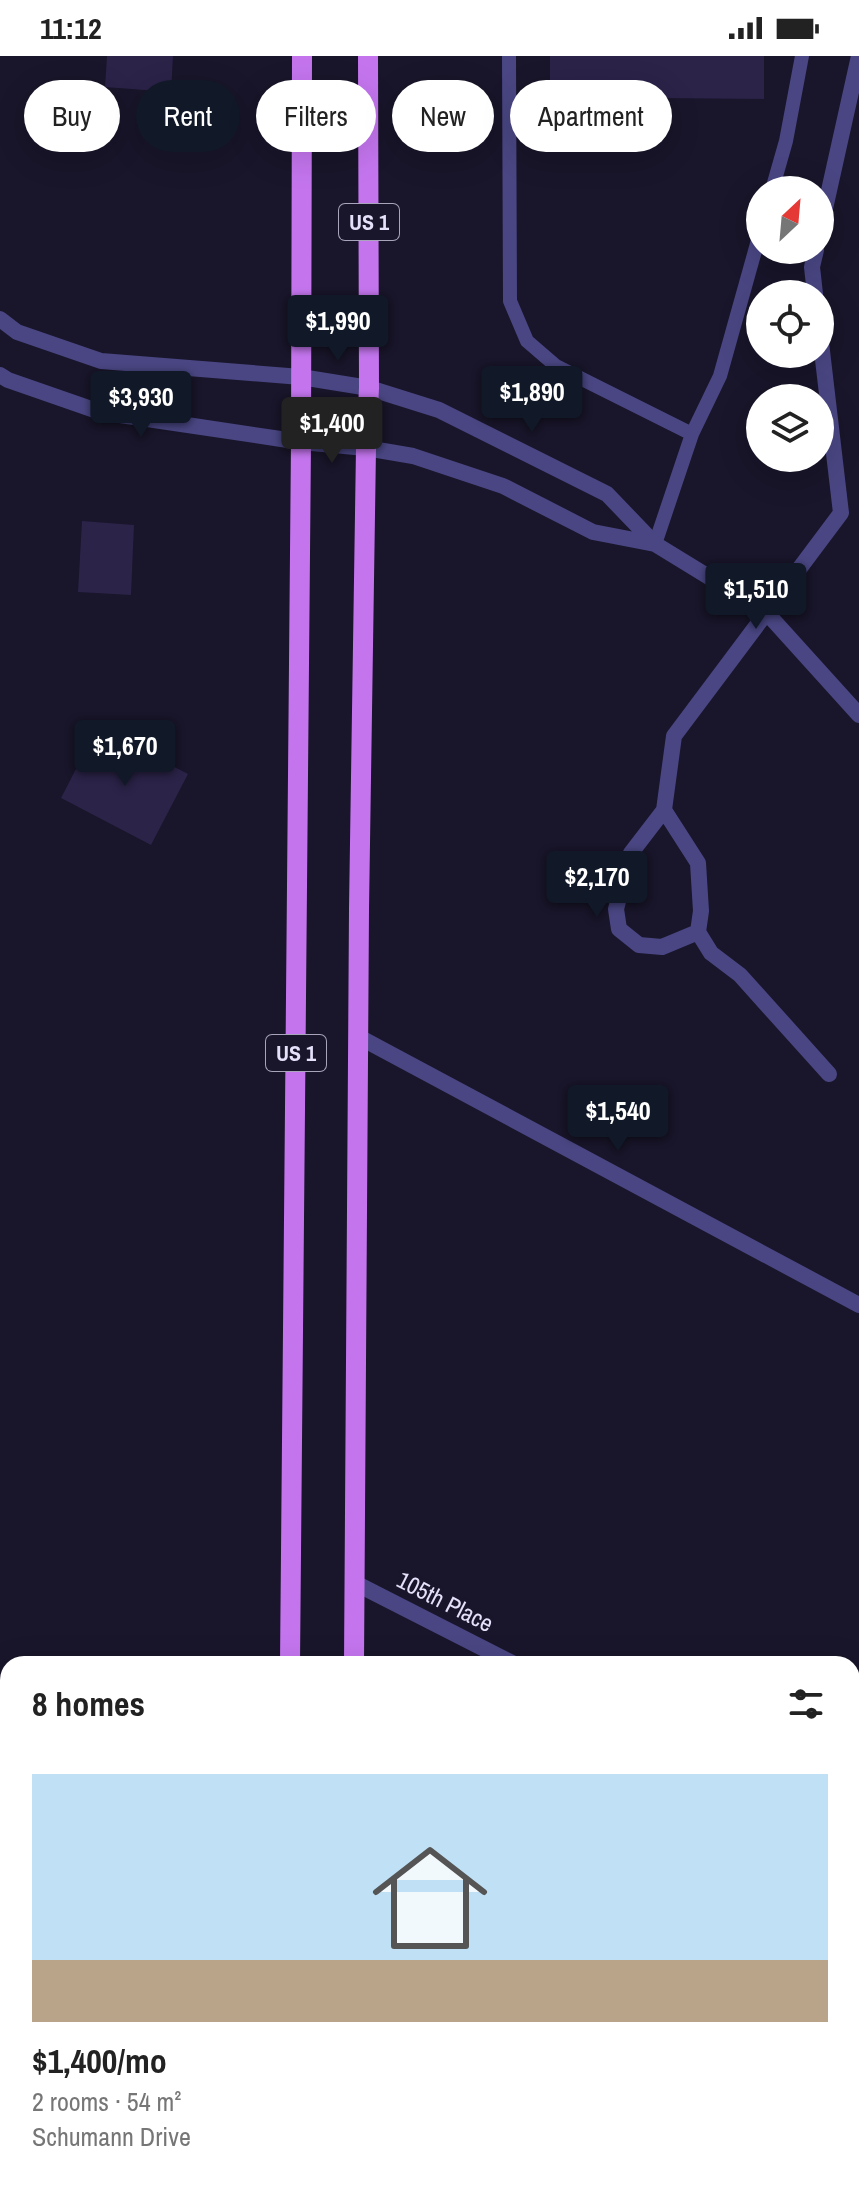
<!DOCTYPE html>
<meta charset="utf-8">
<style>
body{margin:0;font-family:"Archivo Narrow",sans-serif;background:#f2f2f2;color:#222;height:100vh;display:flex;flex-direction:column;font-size:30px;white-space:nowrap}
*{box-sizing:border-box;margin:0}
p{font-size:26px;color:#767676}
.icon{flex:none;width:44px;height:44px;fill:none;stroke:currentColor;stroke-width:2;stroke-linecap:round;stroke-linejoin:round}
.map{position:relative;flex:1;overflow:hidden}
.drawer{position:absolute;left:0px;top:1600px;width:860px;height:536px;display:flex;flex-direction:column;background:#fff;border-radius:24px 24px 0 0;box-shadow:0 8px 32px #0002}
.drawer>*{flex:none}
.banner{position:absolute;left:24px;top:24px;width:812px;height:72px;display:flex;gap:16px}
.needle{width:52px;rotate:26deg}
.controls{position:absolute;left:746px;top:120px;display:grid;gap:16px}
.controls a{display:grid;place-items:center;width:88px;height:88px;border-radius:50%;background:#fff;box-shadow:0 8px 32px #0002;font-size:40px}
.price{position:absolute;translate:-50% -68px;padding:0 18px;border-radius:8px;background:#111827;color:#fff;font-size:26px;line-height:52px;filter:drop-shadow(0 2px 4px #0008)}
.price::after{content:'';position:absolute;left:50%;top:48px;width:24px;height:18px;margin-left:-12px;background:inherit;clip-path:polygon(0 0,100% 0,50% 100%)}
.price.current{background:#222;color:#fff}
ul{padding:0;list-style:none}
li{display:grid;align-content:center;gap:16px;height:424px;padding:0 32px}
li+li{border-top:2px solid #e0e0e0}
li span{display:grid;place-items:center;height:248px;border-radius:0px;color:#555}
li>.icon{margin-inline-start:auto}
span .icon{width:144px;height:144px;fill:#fffc;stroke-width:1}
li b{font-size:34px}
h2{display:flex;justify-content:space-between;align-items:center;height:96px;padding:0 32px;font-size:34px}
.tag{padding:0 28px;border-radius:36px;background:#fff;box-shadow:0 8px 32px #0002;font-size:28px;line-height:72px}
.tag.current{background:#111827;color:#fff}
.status{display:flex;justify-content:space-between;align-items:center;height:56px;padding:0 40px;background:#fff;direction:ltr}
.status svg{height:22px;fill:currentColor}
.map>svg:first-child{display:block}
</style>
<div class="status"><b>11:12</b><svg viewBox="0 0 49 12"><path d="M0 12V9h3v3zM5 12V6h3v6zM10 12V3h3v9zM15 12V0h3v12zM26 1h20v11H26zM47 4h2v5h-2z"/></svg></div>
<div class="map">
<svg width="859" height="2136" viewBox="0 0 859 2136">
<rect width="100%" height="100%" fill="#19152a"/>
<path fill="#2b2348" d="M107,0H173L171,36L105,31Z
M550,0H764V43L550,41Z
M82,465L134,469L131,539L78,536Z
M93,680L112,689L115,683L145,699L142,705L150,709L155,701L188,718L151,789L61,742Z"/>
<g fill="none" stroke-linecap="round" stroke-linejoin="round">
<path stroke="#494683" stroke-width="14" d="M509,0L510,245L527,285L556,310L692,378
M772,134L786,85L802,0
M655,488L692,378L720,320L760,177
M0,1709L8,1703
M0,2025L8,2038
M168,2128L182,2136
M746,2128L752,2136
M813,2128L814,2136"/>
<path stroke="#494683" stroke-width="16" d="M820,175L859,0
M815,238L812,211L816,194
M369,332L439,354L607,438L655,488L766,556L859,659
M366,392L413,400L503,430L593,476L655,488
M664,754L698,807L701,855L698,876L711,897L740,919L829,1018
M698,876L662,891L639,889L619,873L616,853L631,797L664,754L674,680L841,457L820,278
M359,981L859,1249
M355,1527L514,1608
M852,1781L859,1784"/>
<path stroke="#494683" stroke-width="16" d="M0,263L17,276L101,305L301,321L369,332
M0,319L8,324L100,356L301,386L366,392"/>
<path stroke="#c475ee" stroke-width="20" d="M290,1608L301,386L302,0
M354,1608L359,853L366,392L369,332L368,0
M284,2136V2128
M351,2136V2128"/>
</g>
<g text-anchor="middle" stroke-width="7" stroke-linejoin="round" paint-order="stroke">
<g fill="#19152a" stroke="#a8a4bc" stroke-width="2">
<rect x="339" y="148" width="60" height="36" rx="6"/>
<rect x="266" y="979" width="60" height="36" rx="6"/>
</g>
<g font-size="22" font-weight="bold" fill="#e5e1fb">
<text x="369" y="174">US 1</text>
<text x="296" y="1005">US 1</text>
</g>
<g font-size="24" fill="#e5e1fb" stroke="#19152a">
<text transform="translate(445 1546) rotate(27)" y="8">105th Place</text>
</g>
</g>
</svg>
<div class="controls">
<a><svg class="needle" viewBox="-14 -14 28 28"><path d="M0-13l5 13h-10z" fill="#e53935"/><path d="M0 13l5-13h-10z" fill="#767676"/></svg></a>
<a><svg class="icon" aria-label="locate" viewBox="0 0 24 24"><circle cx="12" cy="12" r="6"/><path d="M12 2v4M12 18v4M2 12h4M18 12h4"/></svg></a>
<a><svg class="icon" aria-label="layers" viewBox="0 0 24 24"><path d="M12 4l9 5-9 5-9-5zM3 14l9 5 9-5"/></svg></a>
</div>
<b class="price" style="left:338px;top:307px">$1,990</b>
<b class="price" style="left:532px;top:378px">$1,890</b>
<b class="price" style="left:141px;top:383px">$3,930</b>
<b class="price current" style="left:332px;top:409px">$1,400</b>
<b class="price" style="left:756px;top:575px">$1,510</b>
<b class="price" style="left:125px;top:732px">$1,670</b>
<b class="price" style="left:597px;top:863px">$2,170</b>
<b class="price" style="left:618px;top:1097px">$1,540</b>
<div class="banner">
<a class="tag">Buy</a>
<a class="tag current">Rent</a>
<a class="tag">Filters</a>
<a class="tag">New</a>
<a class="tag">Apartment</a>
</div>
<section class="drawer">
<h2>8 homes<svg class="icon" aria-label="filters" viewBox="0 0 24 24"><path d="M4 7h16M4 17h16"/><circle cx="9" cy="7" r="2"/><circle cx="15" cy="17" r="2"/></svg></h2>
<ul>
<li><span style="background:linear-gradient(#bfe0f5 75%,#b9a48a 0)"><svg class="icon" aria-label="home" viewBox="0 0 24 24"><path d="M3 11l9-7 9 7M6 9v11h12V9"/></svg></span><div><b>$1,400/mo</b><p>2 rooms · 54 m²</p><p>Schumann Drive</p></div></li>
</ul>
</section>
</div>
